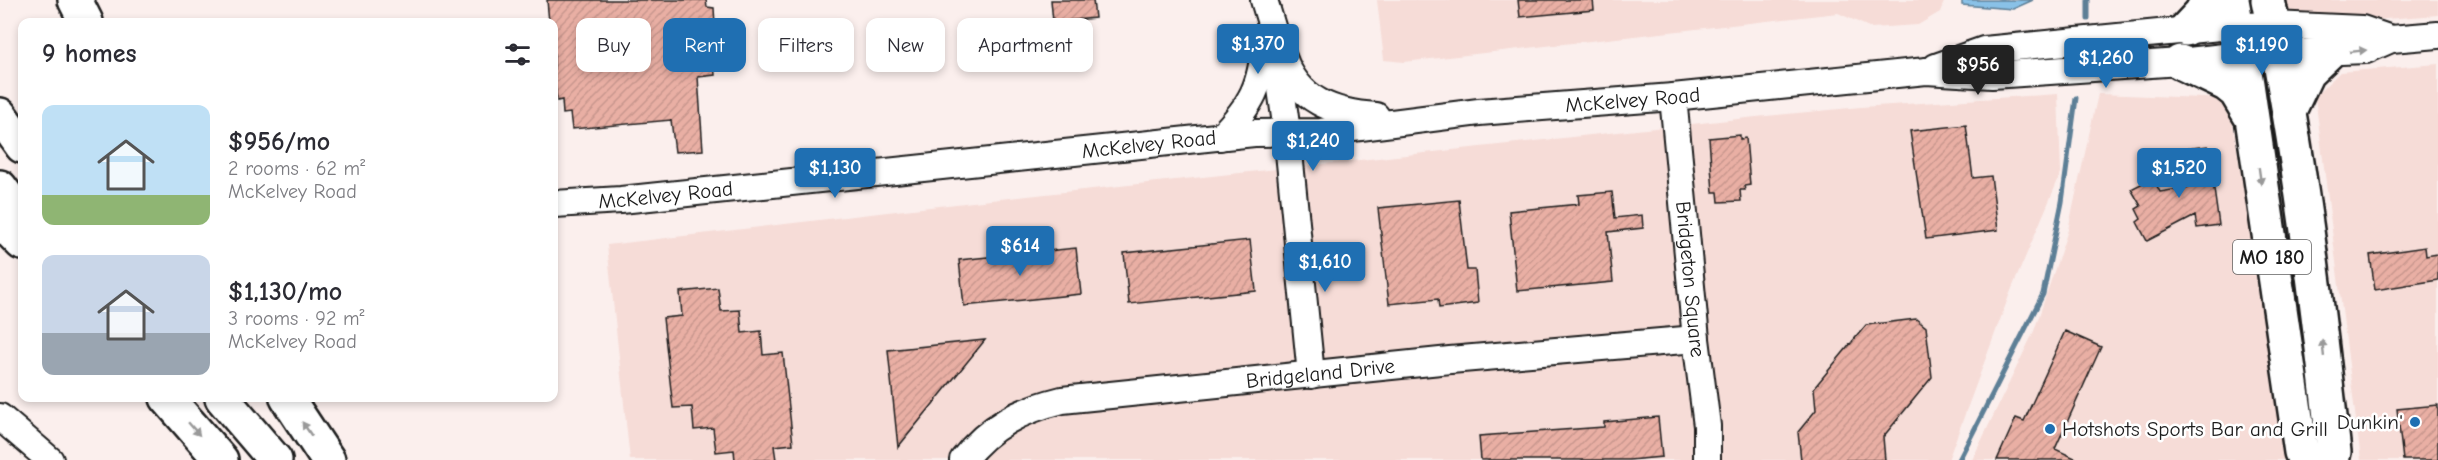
<!DOCTYPE html>
<meta charset="utf-8">
<style>
body{margin:0;font-family:"Comic Neue",sans-serif;background:#f2f2f3;color:#2b2b33;height:100vh;display:flex;flex-direction:column;font-size:22px;white-space:nowrap}
*{box-sizing:border-box;margin:0}
p{font-size:20px;color:#7c7c81}
.icon{flex:none;width:33px;height:33px;fill:none;stroke:currentColor;stroke-width:2;stroke-linecap:round;stroke-linejoin:round}
.map{position:relative;flex:1;overflow:hidden}
.panel{position:absolute;left:18px;top:18px;width:540px;height:384px;display:flex;flex-direction:column;background:#fff;border-radius:12px;box-shadow:0 3px 9px #0003}
.panel>*{flex:none}
.top-card{position:absolute;left:576px;top:18px;width:570px;height:54px;display:flex;gap:12px}
.price{position:absolute;translate:-50% -51px;padding:0 14px;border-radius:6px;background:#1f6fb2;color:#fff;font-size:20px;line-height:39px;filter:drop-shadow(0 2px 3px #0008)}
.price::after{content:'';position:absolute;left:50%;top:36px;width:18px;height:14px;margin-left:-9px;background:inherit;clip-path:polygon(0 0,100% 0,50% 100%)}
.price.current{background:#222;color:#fff}
ul{padding:0;list-style:none}
li{display:flex;align-items:center;gap:18px;height:150px;padding:0 24px}
li span{display:grid;place-items:center;flex:none;width:168px;height:120px;border-radius:12px;color:#555}
li>.icon{margin-inline-start:auto}
span .icon{width:72px;height:72px;fill:#fffc;stroke-width:1}
li b{font-size:26px}
h2{display:flex;justify-content:space-between;align-items:center;height:72px;padding:0 24px;font-size:26px}
.chip{padding:0 21px;border-radius:12px;background:#fff;box-shadow:0 3px 9px #0003;font-size:21px;line-height:54px}
.chip.current{background:#1f6fb2;color:#fff}
.map>svg:first-child{display:block}
</style>
<div class="map">
<svg width="2438" height="460" viewBox="0 0 2438 460">
<defs>
<pattern id="building-hatch" width="6" height="6" patternUnits="userSpaceOnUse" patternTransform="scale(1.5)"><rect width="6" height="6" fill="#e9afa4"/><path d="M-1 1l2-2M0 6l6-6M5 7l2-2" fill="none" stroke="#c7968d"/></pattern>
</defs>
<rect width="100%" height="100%" fill="#fbefed"/>
<filter id="ink" filterUnits="userSpaceOnUse"><feTurbulence type="fractalNoise" baseFrequency=".0167" numOctaves="2"/><feDisplacementMap in="SourceGraphic" scale="12" xChannelSelector="R" yChannelSelector="G"/><feConvolveMatrix kernelMatrix="1 2 1 2 8 2 1 2 1" color-interpolation-filters="sRGB"/></filter>
<g filter="url(#ink)">
<path fill="#f6dcd7" d="M1377,0H1944V2L1940,12L1918,25L1871,28L1838,13L1404,62L1384,60Z
M2276,0H2438V15L2333,23L2278,7Z
M2438,64V460H2361L2315,96L2340,72Z
M2058,94L2061,173L2010,293L1948,460H630L607,245L973,202L1756,117L1861,107Z
M2098,94L2229,99L2287,460H1972L2034,331L2068,230Z"/>
<path fill="#89c1e7" stroke="#5d7f96" stroke-width="1.5" d="M1962,0H2033L2013,9L1962,5Z"/>
<g fill="none" stroke-linecap="round" stroke-linejoin="round">
<path stroke="#5d7f96" stroke-width="5" d="M2088,19V0
M1959,460L2043,294L2062,202L2076,98"/>
</g>
<path fill="url(#building-hatch)" stroke="#1c1c1c" stroke-width="1.5" d="M547,0H706L707,7L714,8L717,62H714L715,75L698,77L703,150L675,152L671,120L572,129L570,113L563,114L562,100L557,101L554,70V22H549Z
M1051,0H1093L1095,18L1053,22Z
M1518,0H1593L1594,10L1520,17Z
M1966,125L1973,178L1991,176L1998,230L1926,239L1910,131Z
M1740,135V139L1746,138L1750,185L1744,186L1745,190H1740L1741,201L1719,202L1718,192H1713L1709,138Z
M2208,146L2219,225L2197,228L2195,216L2147,241L2137,222L2141,219L2136,209L2141,206L2131,189L2153,178L2160,192L2191,187L2185,149Z
M1612,192L1615,218L1642,215L1643,228L1608,232L1613,282L1517,291L1509,211L1579,204L1578,195Z
M1459,200L1467,270H1475L1478,303L1439,308L1438,299L1389,304L1378,208Z
M1250,240L1256,291L1129,304L1124,253Z
M2425,247L2426,256L2438,254V280L2375,290L2370,255Z
M1076,248L1081,294L964,306L959,260Z
M718,288L721,311L740,310L742,333L761,331L763,355L783,353L793,444L774,446L776,460H735L734,450L716,452L713,428L694,430L692,407L673,408L663,318L682,316L680,292Z
M1916,319L1926,327L1932,377L1883,437L1885,460H1801L1798,432L1816,410L1814,388L1866,325Z
M2065,331L2101,347L2055,449L2079,460H1997L2016,418L2024,421Z
M985,340L898,447L888,350Z
M2438,405V460H2403L2397,409Z
M1658,417L1662,457L1629,460H1481L1479,436L1604,427V422Z"/>
<g fill="none" stroke-linecap="round" stroke-linejoin="round">
<defs>
<g id="minor">
<path d="M1264,0L1273,30L1287,132L1311,375"/>
<path d="M1283,57C1298,101 1333,113 1376,116"/>
<path d="M1936,67L1984,50L2220,27L2273,25L2362,29L2391,39"/>
<path id="s1" d="M1673,97L1696,339L1707,426V460"/>
<path d="M1220,137C1252,105 1262,85 1265,40"/>
<path id="s2" d="M554,204L621,200L1254,133L1321,132L1479,112L1673,97L1926,71L1992,75L2180,62L2241,55L2366,50L2391,39L2438,35"/>
<path d="M0,417L50,460"/>
<path id="s3" d="M963,460C989,426 1021,410 1062,400L1450,360L1696,339"/>
</g>
<path id="major" d="M2232,0L2247,84L2301,452L2305,460
M2268,0C2299,150 2317,300 2334,452L2332,460
M2186,29L2201,13L2208,0
M2180,62L2226,84L2236,92L2251,117
M2290,109L2307,73L2328,53"/>
<path id="highway" d="M75,0L86,22
M0,115L22,146
M0,187L22,217
M0,221L22,243
M167,398L221,460
M222,398L275,460
M287,398L328,460"/>
</defs>
<use href="#minor" stroke="#1c1c1c" stroke-width="30"/>
<use href="#major" stroke="#1c1c1c" stroke-width="38"/>
<use href="#highway" stroke="#1c1c1c" stroke-width="38"/>
<use href="#minor" stroke="#fff" stroke-width="26"/>
<use href="#major" stroke="#fff" stroke-width="33"/>
<use href="#highway" stroke="#fff" stroke-width="33"/>
</g>
<defs><path id="oneway-solid" d="M-6-.8H1V-3.2L6.5 0L1 3.2V.8H-6Z" transform="scale(1.5)"/></defs>
<g fill="#999">
<use href="#oneway-solid" transform="translate(2358 51) rotate(-6)"/>
<use href="#oneway-solid" transform="translate(2260 176) rotate(82)"/>
<use href="#oneway-solid" transform="translate(2323 348) rotate(-96)"/>
<use href="#oneway-solid" transform="translate(194 429) rotate(49)"/>
<use href="#oneway-solid" transform="translate(307 429) rotate(-124)"/>
</g>
</g>
<g fill="#1f6fb2" stroke="#fff" stroke-width="2">
<circle cx="2415" cy="422" r="6"/>
<circle cx="2050" cy="429" r="6"/>
</g>
<g text-anchor="middle" stroke-width="5" stroke-linejoin="round" paint-order="stroke">
<rect fill="#fff" stroke="#606060" stroke-width="1.5" x="2233" y="240" width="78" height="34" rx="4.5"/>
<g font-size="20" font-weight="bold" fill="#1c1c1c">
<text x="2272" y="264">MO 180</text>
</g>
<g font-size="21" fill="#1c1c1c" stroke="#fff">
<text dy="7" stroke="none"><textPath href="#s2" startOffset="1084">McKelvey Road</textPath></text>
<text dy="7" stroke="none"><textPath href="#s2" startOffset="598">McKelvey Road</textPath></text>
<text dy="7" stroke="none"><textPath href="#s2" startOffset="112">McKelvey Road</textPath></text>
<text dy="7" stroke="none"><textPath href="#s1" startOffset="183">Bridgeton Square</textPath></text>
<text dy="7" stroke="none"><textPath href="#s3" startOffset="378">Bridgeland Drive</textPath></text>
</g>
<g font-size="21" fill="#1c1c1c" stroke="#fff" text-anchor="end">
<text x="2403" y="429">Dunkin'</text>
<text x="2062" y="436" text-anchor="start">Hotshots Sports Bar and Grill</text>
</g>
</g>
</svg>
<b class="price" style="left:1258px;top:75px">$1,370</b>
<b class="price" style="left:2262px;top:76px">$1,190</b>
<b class="price" style="left:2106px;top:89px">$1,260</b>
<b class="price current" style="left:1978px;top:96px">$956</b>
<b class="price" style="left:1313px;top:172px">$1,240</b>
<b class="price" style="left:835px;top:199px">$1,130</b>
<b class="price" style="left:2179px;top:199px">$1,520</b>
<b class="price" style="left:1020px;top:277px">$614</b>
<b class="price" style="left:1325px;top:293px">$1,610</b>
<div class="top-card">
<a class="chip">Buy</a>
<a class="chip current">Rent</a>
<a class="chip">Filters</a>
<a class="chip">New</a>
<a class="chip">Apartment</a>
</div>
<section class="panel">
<h2>9 homes<svg class="icon" aria-label="filters" viewBox="0 0 24 24"><path d="M4 7h16M4 17h16"/><circle cx="9" cy="7" r="2"/><circle cx="15" cy="17" r="2"/></svg></h2>
<ul>
<li><span style="background:linear-gradient(#bfe0f5 75%,#8fb573 0)"><svg class="icon" aria-label="home" viewBox="0 0 24 24"><path d="M3 11l9-7 9 7M6 9v11h12V9"/></svg></span><div><b>$956/mo</b><p>2 rooms · 62 m²</p><p>McKelvey Road</p></div></li>
<li><span style="background:linear-gradient(#c9d6e8 65%,#9aa5b1 0)"><svg class="icon" aria-label="home" viewBox="0 0 24 24"><path d="M3 11l9-7 9 7M6 9v11h12V9"/></svg></span><div><b>$1,130/mo</b><p>3 rooms · 92 m²</p><p>McKelvey Road</p></div></li>
</ul>
</section>
</div>
